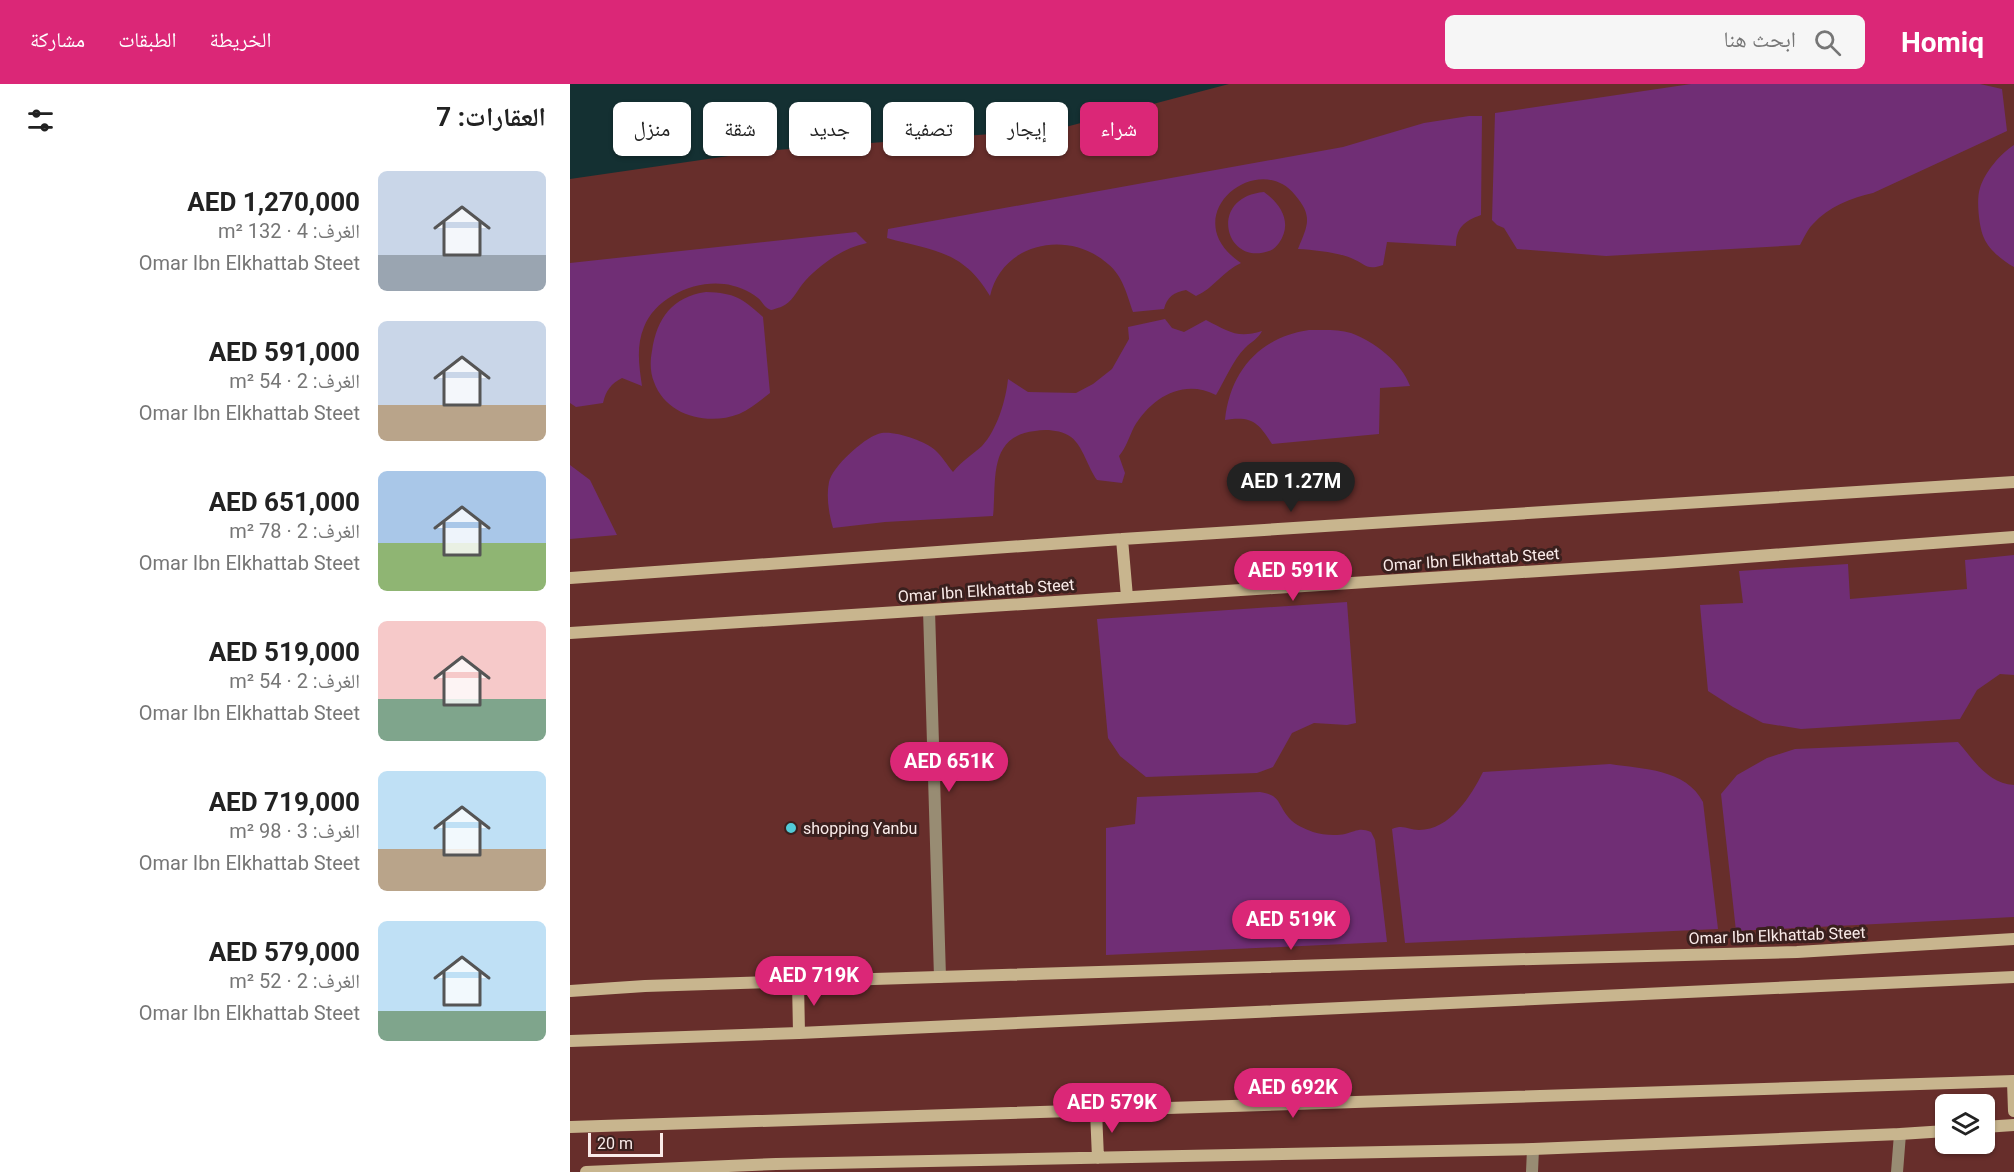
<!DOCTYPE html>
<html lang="ar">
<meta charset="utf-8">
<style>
body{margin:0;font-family:Roboto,"Noto Naskh Arabic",sans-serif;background:#f6f6f6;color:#222;direction:rtl;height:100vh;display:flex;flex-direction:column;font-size:22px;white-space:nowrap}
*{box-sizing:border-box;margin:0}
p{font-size:20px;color:#767676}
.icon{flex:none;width:33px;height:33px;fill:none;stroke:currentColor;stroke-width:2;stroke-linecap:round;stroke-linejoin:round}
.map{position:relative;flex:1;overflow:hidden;direction:ltr}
.details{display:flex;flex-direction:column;background:#fff;width:570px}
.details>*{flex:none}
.hud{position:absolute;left:18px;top:18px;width:570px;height:54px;direction:rtl;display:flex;gap:12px}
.buttons{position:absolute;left:1365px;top:1010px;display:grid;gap:12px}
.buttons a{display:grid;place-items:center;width:60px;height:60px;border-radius:9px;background:#fff;box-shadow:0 2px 4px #0004;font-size:30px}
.scale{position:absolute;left:18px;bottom:15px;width:75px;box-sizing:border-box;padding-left:6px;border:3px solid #faebe9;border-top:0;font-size:16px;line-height:21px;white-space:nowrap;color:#faebe9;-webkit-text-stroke:4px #3a201e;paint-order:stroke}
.price{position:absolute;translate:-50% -51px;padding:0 14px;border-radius:21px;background:#db2777;color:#fff;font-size:20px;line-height:39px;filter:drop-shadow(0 2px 3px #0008)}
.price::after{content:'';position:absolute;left:50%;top:36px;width:18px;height:14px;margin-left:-9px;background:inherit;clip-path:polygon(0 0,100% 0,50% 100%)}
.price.selected{background:#222;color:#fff}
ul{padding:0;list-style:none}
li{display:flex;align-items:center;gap:18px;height:150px;padding:0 24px}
li span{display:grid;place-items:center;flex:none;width:168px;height:120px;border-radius:9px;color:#555}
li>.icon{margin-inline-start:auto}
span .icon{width:72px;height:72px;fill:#fffc;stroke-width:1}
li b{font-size:26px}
h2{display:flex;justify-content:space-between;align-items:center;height:72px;padding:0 24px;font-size:26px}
.pill{padding:0 21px;border-radius:9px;background:#fff;box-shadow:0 2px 4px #0004;font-size:21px;line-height:54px}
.pill.selected{background:#db2777;color:#fff}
header{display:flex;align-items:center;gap:36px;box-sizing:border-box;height:84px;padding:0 30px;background:#db2777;color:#fff}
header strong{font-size:28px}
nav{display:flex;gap:33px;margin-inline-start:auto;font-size:21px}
.search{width:420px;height:54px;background:#f6f6f6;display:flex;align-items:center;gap:15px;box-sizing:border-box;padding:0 21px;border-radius:9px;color:#767676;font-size:22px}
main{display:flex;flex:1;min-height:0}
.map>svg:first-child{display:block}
</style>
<header>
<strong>Homiq</strong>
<div class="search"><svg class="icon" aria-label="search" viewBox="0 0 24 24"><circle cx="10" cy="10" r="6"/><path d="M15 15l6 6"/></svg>ابحث هنا</div>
<nav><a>الخريطة</a><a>الطبقات</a><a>مشاركة</a></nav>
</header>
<main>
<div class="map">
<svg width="1444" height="1088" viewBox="0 0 1444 1088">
<rect width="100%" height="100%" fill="#672e2b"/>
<path fill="#702e75" d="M1121,0H1410L1432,5L1437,47L1303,109C1281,114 1258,123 1243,140C1237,146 1234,154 1230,161L1036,172L947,165L934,144L927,141L922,136L925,29Z
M899,32H912L911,131C894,137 886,144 886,162L817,158L813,181C796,187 796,180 781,174C766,168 744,166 728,165C737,142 744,133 725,111C687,64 603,133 671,179C654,186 643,205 626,212L616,206C604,208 597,213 594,225L563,228C557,211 553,192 538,180C499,145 432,158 420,212C393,166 363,167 317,154L318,145L773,63L854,39Z
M1444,61V183C1433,177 1419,166 1414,154C1409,144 1406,115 1410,104C1415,88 1430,70 1444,61Z
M694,108C711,120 723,139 709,159C706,163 703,166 699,167C655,183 637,113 694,108Z
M286,148L297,159C273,164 252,179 235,197C227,206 222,219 211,223C210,223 202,226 202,226C195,225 192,217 188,214C180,207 165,201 154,200C124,196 85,214 74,243C66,262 69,282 72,302L52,294C41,300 36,306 33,319L6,323L0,319V179Z
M136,208C165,209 172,214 193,233L200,309C191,316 180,325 169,330C138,342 96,332 84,298C80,289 80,277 82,267C87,234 102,213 136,208Z
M595,235L602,244L614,248L636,236C658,247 667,255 692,247C688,255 682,257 675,264C663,276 655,296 646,311C613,294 581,314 564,343C559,353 556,364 549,372L555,389L552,399L527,396C518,384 513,362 501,353C491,346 476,345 465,347C417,352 427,398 423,432L315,438L263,444C259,430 256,413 259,398C263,382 293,355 308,350C321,345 355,357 365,366C372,372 377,381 383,388C392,377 402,371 412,362C427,346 436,316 438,295L458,308L506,309L523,300L542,285L559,255L558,243Z
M739,246C753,246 768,245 781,249C804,257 832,279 840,302L810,304L809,350L702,360C688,338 682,332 655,336C660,287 690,253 739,246Z
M0,381L20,396L47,451L0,455Z
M1444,471V591L1430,590L1407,606L1390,635L1231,645L1193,639L1163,623L1138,607L1130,521L1173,519L1169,487L1278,480L1280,515L1397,505L1395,476Z
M777,518L786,639L777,641L744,639L722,649L703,683L687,689L576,693L550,672L538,654L527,535Z
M1388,658C1403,675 1418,700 1444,701V833L1166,847L1151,710L1167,691L1197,674L1225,665Z
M1040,680C1073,685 1116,685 1133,718L1148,845L835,859L822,745C834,740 838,746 849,746C880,746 901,712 913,688Z
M690,708C711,711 707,720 719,734C725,741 735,745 743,748C752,751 766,752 775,750C786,747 790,743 801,748L805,756L817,858L536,871V744L565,740L567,713Z"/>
<path fill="#143032" d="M0,0H659L488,45L193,67L0,95Z"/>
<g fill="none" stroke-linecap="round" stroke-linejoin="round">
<path stroke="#988c73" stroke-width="12" d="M359,526L370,893
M962,1088L963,1065
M1327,1088L1330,1050"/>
<path stroke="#c8b58e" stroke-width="12" d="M552,455L557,513
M0,494L552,455L1444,398
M0,549L1094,479L1444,453
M228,898L229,949
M0,907L75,902L922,876L1227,868L1444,855
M0,957L229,949L1444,893
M1443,998L1444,1027
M526,1027L528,1074
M0,1043L1444,997
M1414,1043L1444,1041
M16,1088L206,1080L963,1065L1330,1050L1376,1047"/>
</g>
<circle fill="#52cbd8" stroke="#3a201e" stroke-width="2" cx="221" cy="744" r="6"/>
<g text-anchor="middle" stroke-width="6" stroke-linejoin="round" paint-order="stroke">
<g font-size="16" fill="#faebe9" stroke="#3a201e">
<text transform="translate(901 475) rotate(-4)" y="6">Omar Ibn Elkhattab Steet</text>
<text transform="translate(416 506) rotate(-4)" y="6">Omar Ibn Elkhattab Steet</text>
<text transform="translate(1207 851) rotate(-2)" y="6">Omar Ibn Elkhattab Steet</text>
</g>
<g font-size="16" fill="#faebe9" stroke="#3a201e" text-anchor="start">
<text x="233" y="750">shopping Yanbu</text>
</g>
</g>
</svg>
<div class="buttons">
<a><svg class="icon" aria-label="layers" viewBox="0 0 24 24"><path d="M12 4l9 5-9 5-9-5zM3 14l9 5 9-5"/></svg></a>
</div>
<div class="scale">20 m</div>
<b class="price selected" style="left:721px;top:429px">AED 1.27M</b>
<b class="price" style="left:723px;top:518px">AED 591K</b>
<b class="price" style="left:379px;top:709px">AED 651K</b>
<b class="price" style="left:721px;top:867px">AED 519K</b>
<b class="price" style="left:244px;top:923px">AED 719K</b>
<b class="price" style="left:723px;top:1035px">AED 692K</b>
<b class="price" style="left:542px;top:1050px">AED 579K</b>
<div class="hud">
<a class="pill selected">شراء</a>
<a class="pill">إيجار</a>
<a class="pill">تصفية</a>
<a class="pill">جديد</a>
<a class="pill">شقة</a>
<a class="pill">منزل</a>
</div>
</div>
<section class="details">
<h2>العقارات: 7<svg class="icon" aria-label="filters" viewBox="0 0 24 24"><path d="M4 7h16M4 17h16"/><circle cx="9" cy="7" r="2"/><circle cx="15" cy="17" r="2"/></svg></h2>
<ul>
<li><span style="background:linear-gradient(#c9d6e8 70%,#9aa5b1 0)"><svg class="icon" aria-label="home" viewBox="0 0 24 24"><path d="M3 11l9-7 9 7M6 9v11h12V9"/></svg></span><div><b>AED 1,270,000</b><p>الغرف: 4 · 132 m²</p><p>Omar Ibn Elkhattab Steet</p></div></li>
<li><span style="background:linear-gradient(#c9d6e8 70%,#b9a48a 0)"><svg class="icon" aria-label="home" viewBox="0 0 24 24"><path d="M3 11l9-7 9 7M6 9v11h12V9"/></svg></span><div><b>AED 591,000</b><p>الغرف: 2 · 54 m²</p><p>Omar Ibn Elkhattab Steet</p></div></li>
<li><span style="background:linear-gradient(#a9c7e8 60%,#8fb573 0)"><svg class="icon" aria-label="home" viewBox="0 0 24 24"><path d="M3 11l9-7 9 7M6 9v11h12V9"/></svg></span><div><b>AED 651,000</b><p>الغرف: 2 · 78 m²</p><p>Omar Ibn Elkhattab Steet</p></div></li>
<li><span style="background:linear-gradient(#f6c9c9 65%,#7fa58c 0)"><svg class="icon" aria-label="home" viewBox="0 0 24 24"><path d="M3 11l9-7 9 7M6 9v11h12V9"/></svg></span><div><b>AED 519,000</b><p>الغرف: 2 · 54 m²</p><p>Omar Ibn Elkhattab Steet</p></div></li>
<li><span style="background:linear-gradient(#bfe0f5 65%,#b9a48a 0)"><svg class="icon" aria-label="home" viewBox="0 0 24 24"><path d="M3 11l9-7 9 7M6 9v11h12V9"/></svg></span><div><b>AED 719,000</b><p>الغرف: 3 · 98 m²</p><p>Omar Ibn Elkhattab Steet</p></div></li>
<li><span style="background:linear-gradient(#bfe0f5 75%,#7fa58c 0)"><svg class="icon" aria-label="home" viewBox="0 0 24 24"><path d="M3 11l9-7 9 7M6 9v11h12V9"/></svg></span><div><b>AED 579,000</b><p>الغرف: 2 · 52 m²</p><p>Omar Ibn Elkhattab Steet</p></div></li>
</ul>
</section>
</main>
